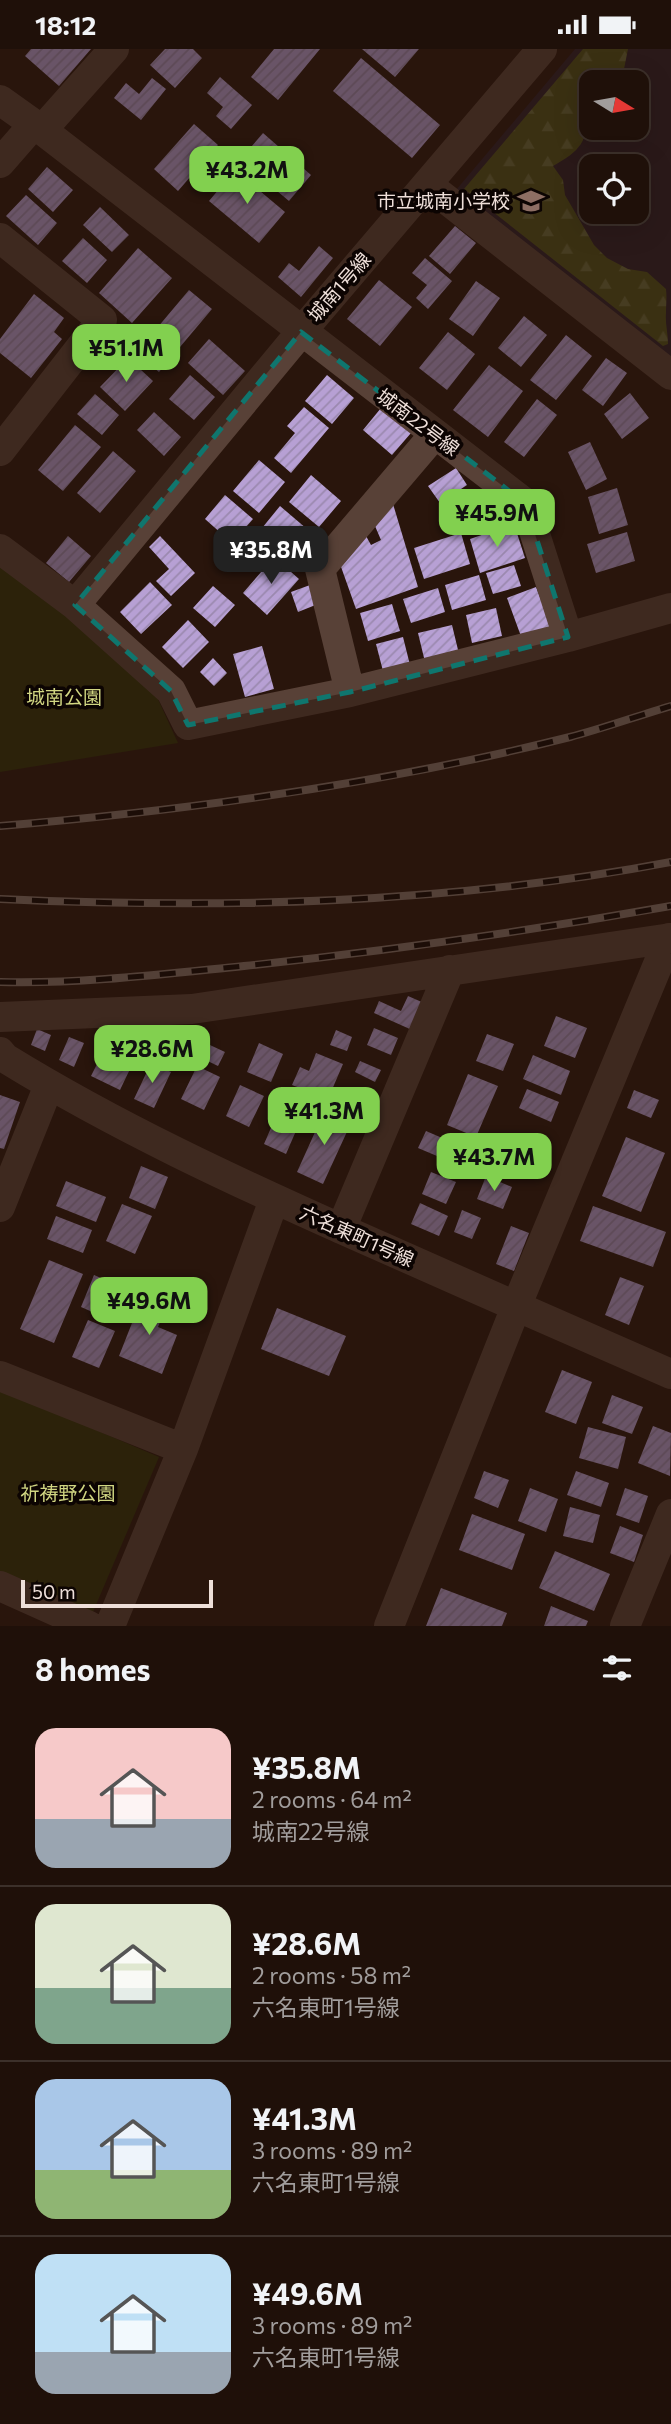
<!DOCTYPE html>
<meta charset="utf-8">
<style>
body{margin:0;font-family:Commissioner,"Noto Sans JP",sans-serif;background:#271912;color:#f1f3f6;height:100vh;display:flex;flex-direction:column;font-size:26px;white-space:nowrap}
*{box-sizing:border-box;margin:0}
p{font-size:23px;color:#a19d9c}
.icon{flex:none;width:38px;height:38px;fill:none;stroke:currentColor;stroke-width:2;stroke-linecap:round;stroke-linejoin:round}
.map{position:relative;height:1577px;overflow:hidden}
.side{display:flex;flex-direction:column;background:#1f1009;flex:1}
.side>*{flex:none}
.needle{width:46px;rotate:101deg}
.tools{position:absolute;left:579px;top:21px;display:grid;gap:14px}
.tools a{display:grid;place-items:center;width:70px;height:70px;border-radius:14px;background:#1f1009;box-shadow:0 7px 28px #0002,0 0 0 2px #3c302a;font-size:35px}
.scale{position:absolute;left:21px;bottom:18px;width:192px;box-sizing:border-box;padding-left:7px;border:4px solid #eedfd9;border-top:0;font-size:19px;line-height:24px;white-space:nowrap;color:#eedfd9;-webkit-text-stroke:5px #0c0402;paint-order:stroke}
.price{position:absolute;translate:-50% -60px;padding:0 16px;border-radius:14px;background:#82d04f;color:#111;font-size:23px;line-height:46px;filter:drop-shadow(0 2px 4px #0008)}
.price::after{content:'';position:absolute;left:50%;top:42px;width:21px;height:16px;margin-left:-10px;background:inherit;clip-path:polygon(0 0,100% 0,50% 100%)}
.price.active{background:#222;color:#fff}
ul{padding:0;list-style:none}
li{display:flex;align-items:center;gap:21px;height:175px;padding:0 35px}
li+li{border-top:2px solid #3c302a}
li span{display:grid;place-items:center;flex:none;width:196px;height:140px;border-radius:21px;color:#555}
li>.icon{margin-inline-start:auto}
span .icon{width:84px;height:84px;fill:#fffc;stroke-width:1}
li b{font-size:30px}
h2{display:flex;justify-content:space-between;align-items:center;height:84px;padding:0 35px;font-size:30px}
.status{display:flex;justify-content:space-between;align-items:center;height:49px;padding:0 35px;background:#1f1009;direction:ltr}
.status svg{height:19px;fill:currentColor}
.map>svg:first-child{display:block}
</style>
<div class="status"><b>18:12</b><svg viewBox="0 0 49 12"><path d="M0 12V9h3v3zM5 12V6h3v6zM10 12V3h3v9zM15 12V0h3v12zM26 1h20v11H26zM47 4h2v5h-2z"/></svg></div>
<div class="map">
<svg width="671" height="1577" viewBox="0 0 671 1577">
<defs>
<pattern id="forest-firs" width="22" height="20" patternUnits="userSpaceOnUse" patternTransform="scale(1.75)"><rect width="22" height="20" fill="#4f5119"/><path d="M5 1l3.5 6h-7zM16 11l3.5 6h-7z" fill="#696a3a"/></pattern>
<pattern id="building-hatch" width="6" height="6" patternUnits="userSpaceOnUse" patternTransform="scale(1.75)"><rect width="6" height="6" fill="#b7a0d4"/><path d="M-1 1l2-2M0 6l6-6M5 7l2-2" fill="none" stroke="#9b89af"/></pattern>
</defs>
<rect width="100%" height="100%" fill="#29150c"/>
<path fill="#2b1d29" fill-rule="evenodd" d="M575,0H671V311L456,141ZM592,33H637V79H592ZM592,117H637V163H592Z"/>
<path fill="#2f3108" d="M0,516L77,572L157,648L178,694L0,723Z
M0,1340L159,1408L93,1563L0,1524Z"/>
<path fill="url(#forest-firs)" d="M583,0H628L622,30L620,33H592L591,59L588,61C588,93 580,102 553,117L563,131L565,146L594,196L607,209L628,220L647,223L666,240C667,249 666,255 666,264C665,274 668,284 668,295L663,297L464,140Z"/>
<path fill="url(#building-hatch)" d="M31,0H91L59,37L25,7Z
M165,0H193L202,9L175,39L150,16Z
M274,0H320L278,51L251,28Z
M362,0H419L395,28Z
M361,9L440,76L412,109L333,42Z
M220,28L252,56L231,80L216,67L223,58L207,44Z
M152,29L166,40L141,71L114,49L126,34L139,45Z
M194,75L218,96L178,142L154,120Z
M263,84L311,126L289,152L240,111Z
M47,118L73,141L53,163L28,140Z
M235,121L285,163L259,194L209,152Z
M26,146L57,174L38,196L6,167Z
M100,158L129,186L112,203L83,176Z
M455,177L476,194L450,225L429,207Z
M83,189L107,211L87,234L62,212Z
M319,197L333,209L301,248L278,228L289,214L299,222Z
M138,199L172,229L132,274L99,244Z
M425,209L452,232L428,260L416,249L427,236L412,224Z
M379,231L412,258L380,297L347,270Z
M476,232L500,249L473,287L449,270Z
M189,241L212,260L159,323L136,304Z
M34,245L64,269L54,283L62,290L31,329L0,304V290Z
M524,267L547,286L521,318L498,299Z
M448,283L475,305L447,341L419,319Z
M566,286L592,307L556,351L530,331Z
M209,290L245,322L223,346L188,314Z
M128,309L153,332L125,362L100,338Z
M606,309L627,324L603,357L582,341Z
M489,316L523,342L488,388L453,361Z
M190,326L215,348L194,371L169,350Z
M327,326L354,349L332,375L305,352Z
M630,344L649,369L622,390L604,365Z
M95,345L119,366L102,386L77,365Z
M537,350L557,366L524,408L504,393Z
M304,358L329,379L291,424L274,409L295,384L287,377Z
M381,359L411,384L392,406L363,381Z
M154,363L181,388L164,407L137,381Z
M75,376L101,398L63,442L38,421Z
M590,393L607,430L586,441L568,403Z
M113,402L136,422L100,464L77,444Z
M259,411L285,433L259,464L233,442Z
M456,419L467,436L440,454L428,437Z
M311,426L341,452L319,478L289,453Z
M617,439L628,476L599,485L588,448Z
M225,446L253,470L232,494L205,470Z
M456,450L470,468L459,477L445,458Z
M393,455L418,538L356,560L340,515L366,487L371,496L381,491L375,477Z
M280,457L307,480L285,507L258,484Z
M514,475L525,509L480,524L470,490Z
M627,483L635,512L596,524L587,495Z
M461,484L470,515L424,530L414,499Z
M68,487L91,507L69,533L46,514Z
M160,487L195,524L171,547L156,532L169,520L149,498Z
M274,508L299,530L267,566L243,544Z
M514,516L521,537L493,545L486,524Z
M479,526L486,551L452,561L445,536Z
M150,533L172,556L141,585L120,563Z
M310,536L318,555L298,563L291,543Z
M213,537L235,556L215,578L193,559Z
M536,538L552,579L522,590L507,549Z
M438,539L445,563L411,574L403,550Z
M392,555L400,582L368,592L360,564Z
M496,559L502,587L472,594L466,566Z
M188,571L209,593L183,619L162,598Z
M452,576L459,605L425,613L418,584Z
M403,588L410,616L383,622L376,595Z
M262,597L274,640L245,648L233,605Z
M213,609L227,624L214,637L200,623Z
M408,947L424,954L412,981L374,964L379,952L401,962Z
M556,967L587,979L575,1009L544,997Z
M374,979L398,989L391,1006L367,996Z
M37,980L51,986L45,1002L31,996Z
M336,981L352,988L347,1002L330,996Z
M168,982L186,989L176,1014L158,1006Z
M487,985L514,995L503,1022L476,1012Z
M69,988L84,994L74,1018L59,1011Z
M197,990L225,1003L218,1017L191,1004Z
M259,994L283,1005L271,1033L247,1023Z
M316,1004L343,1015L328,1050L292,1036L300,1018L309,1022Z
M102,1005L131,1018L120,1041L91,1027Z
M533,1006L570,1022L561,1046L523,1030Z
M360,1012L381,1021L375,1033L355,1023Z
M151,1014L171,1023L154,1059L134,1050Z
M197,1017L220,1028L204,1061L181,1050Z
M468,1025L498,1037L476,1088L447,1076Z
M240,1036L264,1047L249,1078L226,1067Z
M352,1038L372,1047L364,1064L345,1055Z
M527,1040L559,1053L551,1073L519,1059Z
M634,1041L659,1051L651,1069L627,1059Z
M0,1046L20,1053L4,1100L0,1099Z
M280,1058L302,1068L286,1105L264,1095Z
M325,1061L351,1074L323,1135L297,1123Z
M426,1082L470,1101L463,1118L418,1099Z
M626,1088L665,1104L641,1163L602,1147Z
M141,1117L168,1128L155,1160L129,1149Z
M431,1123L456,1133L446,1155L422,1145Z
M486,1127L512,1138L503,1160L477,1150Z
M66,1132L106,1148L96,1173L56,1157Z
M420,1154L448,1167L439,1187L411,1175Z
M122,1155L152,1167L135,1205L106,1192Z
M593,1157L666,1183L653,1218L580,1192Z
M462,1161L481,1169L472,1190L454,1183Z
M56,1167L92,1181L83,1204L47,1190Z
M511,1177L529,1184L514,1222L496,1215Z
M49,1211L83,1225L54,1294L20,1280Z
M94,1226L126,1240L113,1272L81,1258Z
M620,1228L644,1237L629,1276L605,1266Z
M143,1246L167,1256L158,1278L177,1286L162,1325L119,1307Z
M277,1259L346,1287L329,1327L261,1300Z
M88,1271L115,1282L99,1319L72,1308Z
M562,1321L592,1333L576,1375L545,1363Z
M612,1346L643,1358L632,1385L602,1374Z
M653,1377L671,1384L670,1427L638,1414Z
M588,1378L626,1388L618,1420L579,1409Z
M484,1422L509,1431L498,1459L474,1449Z
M576,1422L609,1434L601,1458L567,1446Z
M530,1439L558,1450L546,1483L518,1472Z
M625,1439L648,1447L639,1474L616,1466Z
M570,1458L600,1466L593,1494L563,1487Z
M472,1465L525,1485L512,1521L459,1501Z
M620,1477L643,1486L634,1513L610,1504Z
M555,1502L610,1525L594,1562L539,1539Z
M441,1539L507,1564L502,1577H426Z
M551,1557L588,1572L586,1577H544Z"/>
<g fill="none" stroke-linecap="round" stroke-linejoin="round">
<path stroke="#584137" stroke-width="30" d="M0,51L42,81L525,454L568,588
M42,81L114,0
M0,114L34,75
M428,136L671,326
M0,189L102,271L0,402
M0,500L75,556L171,642L188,676L350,643L568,588L671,559
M75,556L301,283L542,0
M350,643L320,520L434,386
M0,968L192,960L671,889
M0,1003L5,1009C117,1078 236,1133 355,1186C460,1233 566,1279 671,1325
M0,1158L49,1036
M341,1180L450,921
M0,1327L183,1400
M0,1537L89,1577
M110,1577L183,1400L274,1151
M389,1577L516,1258L669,889
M625,1577L671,1465"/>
<defs>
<path id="rail" d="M0,777C192,761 383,735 570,688C604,679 637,667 671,657
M0,850C223,860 451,855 671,813
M0,933C82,935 163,925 244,917C387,902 530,882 671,857"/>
</defs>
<use href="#rail" stroke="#85746c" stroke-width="8"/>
<use href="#rail" stroke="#0c0402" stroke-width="5" stroke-dasharray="16" stroke-linecap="butt"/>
</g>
<path d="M0 0H671V1577H0ZM301,283L525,454L568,588L350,643L188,676L171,642L75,556Z" fill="#29150c" fill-opacity=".55" fill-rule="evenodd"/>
<path fill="none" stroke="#0f766e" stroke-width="5" stroke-dasharray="14 9" stroke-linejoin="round" d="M301,283L525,454L568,588L350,643L188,676L171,642L75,556Z"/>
<defs>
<symbol id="school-bare" viewBox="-9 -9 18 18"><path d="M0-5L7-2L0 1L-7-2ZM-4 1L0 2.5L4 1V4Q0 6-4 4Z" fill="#8d6e63" stroke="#0c0402" stroke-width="2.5" paint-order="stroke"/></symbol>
</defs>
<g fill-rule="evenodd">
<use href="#school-bare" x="512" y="133" width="38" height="38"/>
</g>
<g text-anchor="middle" stroke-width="7" stroke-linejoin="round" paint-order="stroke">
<g font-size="19" fill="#eedfd9" stroke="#0c0402" text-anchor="end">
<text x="510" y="159">市立城南小学校</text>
</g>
<g font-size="19" fill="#eedfd9" stroke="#0c0402">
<text transform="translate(339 238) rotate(-49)" y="7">城南1号線</text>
<text transform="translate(418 373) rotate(37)" y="7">城南22号線</text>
<text transform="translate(357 1187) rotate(24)" y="7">六名東町1号線</text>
</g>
<g font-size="19" fill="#d1d682" stroke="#0c0402">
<text x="64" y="655">城南公園</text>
<text x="68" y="1451">祈祷野公園</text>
</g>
</g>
</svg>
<div class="tools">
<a><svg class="needle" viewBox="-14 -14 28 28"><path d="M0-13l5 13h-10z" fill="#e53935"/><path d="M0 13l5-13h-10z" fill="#a19d9c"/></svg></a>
<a><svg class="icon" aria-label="locate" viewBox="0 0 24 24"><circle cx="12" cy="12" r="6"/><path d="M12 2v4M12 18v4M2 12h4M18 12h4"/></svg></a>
</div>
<div class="scale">50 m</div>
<b class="price" style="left:247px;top:157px">¥43.2M</b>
<b class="price" style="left:126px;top:335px">¥51.1M</b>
<b class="price" style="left:497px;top:500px">¥45.9M</b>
<b class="price active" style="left:271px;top:537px">¥35.8M</b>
<b class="price" style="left:152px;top:1036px">¥28.6M</b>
<b class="price" style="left:324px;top:1098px">¥41.3M</b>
<b class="price" style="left:494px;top:1144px">¥43.7M</b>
<b class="price" style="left:149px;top:1288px">¥49.6M</b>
</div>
<section class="side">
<h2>8 homes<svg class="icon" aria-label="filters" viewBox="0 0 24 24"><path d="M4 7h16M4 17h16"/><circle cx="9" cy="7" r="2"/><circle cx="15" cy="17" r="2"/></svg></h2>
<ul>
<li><span style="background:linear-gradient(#f6c9c9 65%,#9aa5b1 0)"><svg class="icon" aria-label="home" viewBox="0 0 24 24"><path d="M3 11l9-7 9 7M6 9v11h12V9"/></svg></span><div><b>¥35.8M</b><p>2 rooms · 64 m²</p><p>城南22号線</p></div></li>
<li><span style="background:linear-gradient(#dfe7d0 60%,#7fa58c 0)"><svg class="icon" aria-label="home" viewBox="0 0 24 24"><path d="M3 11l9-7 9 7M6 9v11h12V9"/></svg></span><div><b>¥28.6M</b><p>2 rooms · 58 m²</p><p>六名東町1号線</p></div></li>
<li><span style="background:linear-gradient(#a9c7e8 65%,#8fb573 0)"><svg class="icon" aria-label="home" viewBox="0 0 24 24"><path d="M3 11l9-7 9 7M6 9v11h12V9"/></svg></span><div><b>¥41.3M</b><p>3 rooms · 89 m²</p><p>六名東町1号線</p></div></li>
<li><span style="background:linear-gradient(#bfe0f5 70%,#9aa5b1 0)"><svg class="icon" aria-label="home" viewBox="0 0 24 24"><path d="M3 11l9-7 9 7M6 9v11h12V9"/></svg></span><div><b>¥49.6M</b><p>3 rooms · 89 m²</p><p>六名東町1号線</p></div></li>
</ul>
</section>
